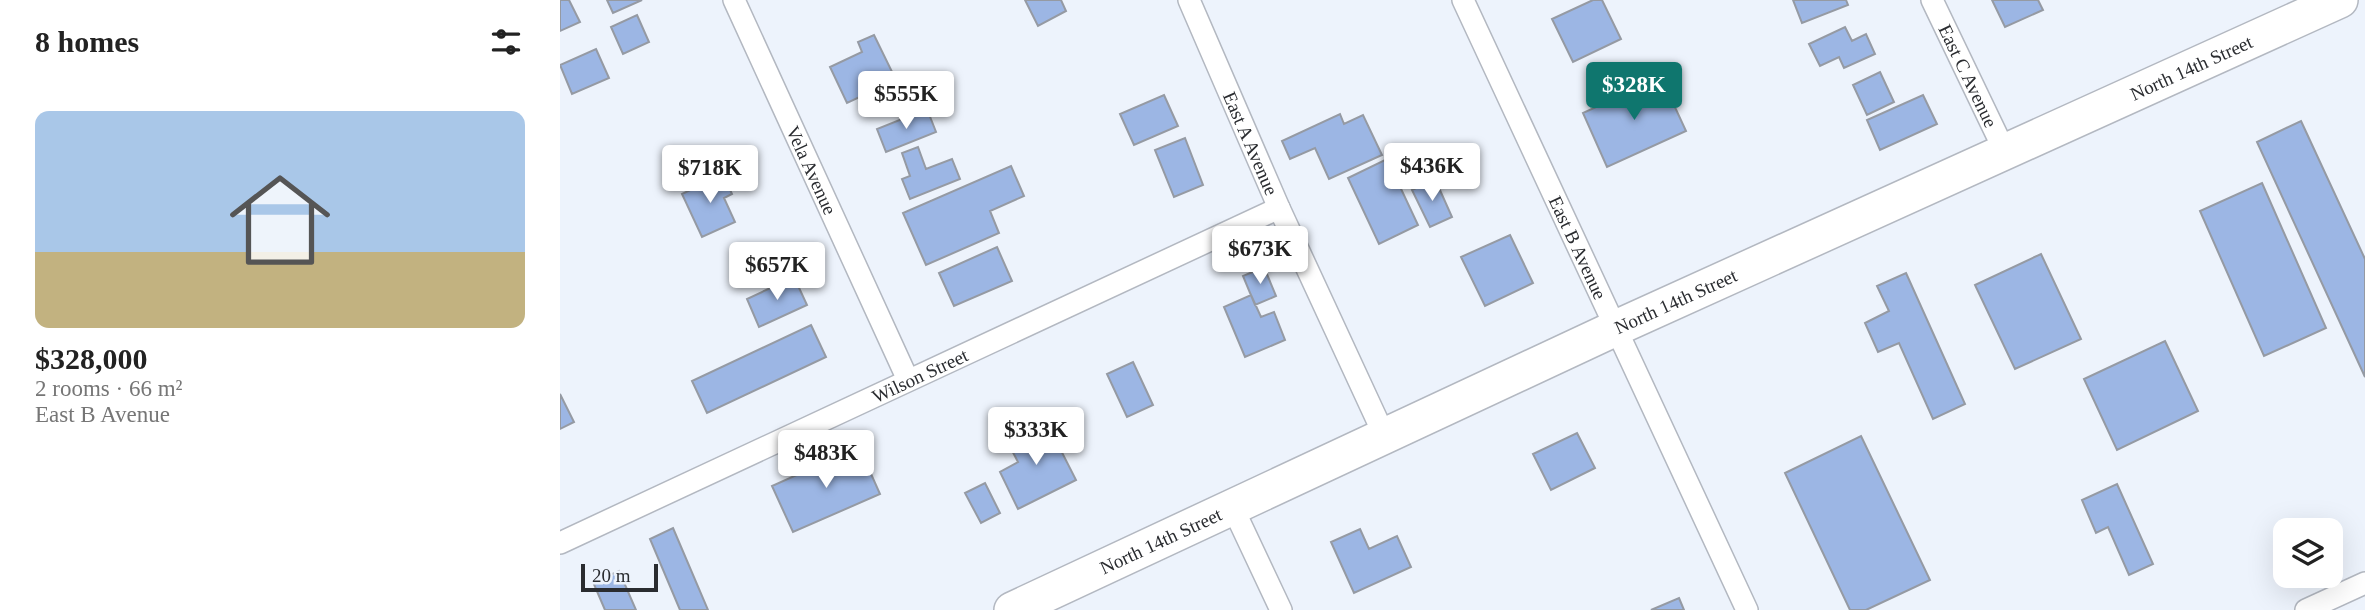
<!DOCTYPE html>
<meta charset="utf-8">
<style>
body{margin:0;font-family:"Times New Roman",serif;background:#f6f6f6;color:#222;height:100vh;display:flex;flex-direction:column;font-size:26px;white-space:nowrap}
*{box-sizing:border-box;margin:0}
p{font-size:23px;color:#767676}
.icon{flex:none;width:38px;height:38px;fill:none;stroke:currentColor;stroke-width:2;stroke-linecap:round;stroke-linejoin:round}
.map{position:relative;flex:1;overflow:hidden}
.sheet{display:flex;flex-direction:column;background:#fff;width:560px}
.sheet>*{flex:none}
.fabs{position:absolute;left:1713px;top:518px;display:grid;gap:14px}
.fabs a{display:grid;place-items:center;width:70px;height:70px;border-radius:14px;background:#fff;box-shadow:0 7px 28px #0002;font-size:35px}
.scale{position:absolute;left:21px;bottom:18px;width:77px;box-sizing:border-box;padding-left:7px;border:4px solid #2a2c30;border-top:0;font-size:19px;line-height:24px;white-space:nowrap;color:#2a2c30;-webkit-text-stroke:5px #edf3fc;paint-order:stroke}
.price{position:absolute;translate:-50% -60px;padding:0 16px;border-radius:7px;background:#fff;color:#222;font-size:23px;line-height:46px;filter:drop-shadow(0 2px 4px #0008)}
.price::after{content:'';position:absolute;left:50%;top:42px;width:21px;height:16px;margin-left:-10px;background:inherit;clip-path:polygon(0 0,100% 0,50% 100%)}
.price.active{background:#0f766e;color:#fff}
ul{padding:0;list-style:none}
li{display:grid;align-content:center;gap:14px;height:371px;padding:0 35px}
li+li{border-top:2px solid #e0e0e0}
li span{display:grid;place-items:center;height:217px;border-radius:14px;color:#555}
li>.icon{margin-inline-start:auto}
span .icon{width:126px;height:126px;fill:#fffc;stroke-width:1}
li b{font-size:30px}
h2{display:flex;justify-content:space-between;align-items:center;height:84px;padding:0 35px;font-size:30px}
main{display:flex;flex:1;min-height:0}
.map>svg:first-child{display:block}
</style>
<main>
<section class="sheet">
<h2>8 homes<svg class="icon" aria-label="filters" viewBox="0 0 24 24"><path d="M4 7h16M4 17h16"/><circle cx="9" cy="7" r="2"/><circle cx="15" cy="17" r="2"/></svg></h2>
<ul>
<li><span style="background:linear-gradient(#a9c7e8 65%,#c2b280 0)"><svg class="icon" aria-label="home" viewBox="0 0 24 24"><path d="M3 11l9-7 9 7M6 9v11h12V9"/></svg></span><div><b>$328,000</b><p>2 rooms · 66 m²</p><p>East B Avenue</p></div></li>
</ul>
</section>
<div class="map">
<svg width="1805" height="610" viewBox="0 0 1805 610">
<rect width="100%" height="100%" fill="#edf3fc"/>
<path fill="#9cb6e4" stroke="#959aa3" stroke-width="2" d="M0,0H9L20,22L0,31Z
M47,0H82L53,13Z
M465,0H501L506,11L478,26Z
M1033,0H1042L1061,39L1013,62L992,19Z
M1233,0H1286L1288,5L1242,23Z
M1432,0H1478L1483,10L1445,27Z
M77,15L89,42L63,54L51,27Z
M1285,27L1292,41L1306,34L1315,54L1284,68L1279,57L1260,66L1249,44Z
M314,35L336,80L287,103L270,67L302,52L298,42Z
M36,49L49,78L12,94L0,65Z
M1320,72L1334,102L1307,115L1293,85Z
M1101,77L1126,131L1047,167L1023,113Z
M604,95L618,126L574,145L560,114Z
M1363,95L1377,124L1320,150L1307,120Z
M367,109L376,132L326,152L317,129Z
M780,114L784,124L803,115L822,155L769,179L755,148L730,159L722,141Z
M1741,121L1805,259V377L1697,142Z
M625,138L643,185L614,197L595,150Z
M358,147L366,169L392,159L400,179L350,199L342,179L350,176L342,153Z
M827,159L858,225L819,244L788,178Z
M451,166L464,196L430,211L439,233L366,265L343,213Z
M163,174L172,194L164,198L175,222L142,237L122,194Z
M875,179L892,217L870,227L852,190Z
M1702,183L1766,328L1704,356L1640,211Z
M950,235L973,283L925,306L901,257Z
M437,247L452,281L394,306L379,273Z
M1481,254L1521,339L1455,369L1415,285Z
M704,267L716,296L695,305L683,276Z
M1346,273L1405,404L1373,419L1339,343L1318,352L1305,323L1329,311L1317,286Z
M234,277L247,305L199,327L187,299Z
M691,295L701,317L714,312L725,340L685,357L664,307Z
M251,325L266,357L147,413L132,381Z
M1605,341L1638,411L1557,450L1524,379Z
M573,362L593,405L567,417L547,374Z
M0,394L14,422L0,429Z
M487,423L516,480L458,509L440,472L458,462L448,443Z
M1017,433L1035,468L991,490L973,454Z
M1301,436L1370,580L1306,610H1290L1225,473Z
M299,447L320,494L233,532L212,486Z
M425,483L440,513L421,523L405,493Z
M1557,484L1593,564L1569,575L1548,527L1536,533L1522,500Z
M113,528L148,610H120L90,539Z
M800,529L809,549L837,536L851,567L794,593L771,542Z
M59,571L76,610H45L33,582Z
M1119,598L1124,610H1091Z"/>
<g fill="none" stroke-linecap="round" stroke-linejoin="round">
<defs>
<g id="street">
<path id="s1" d="M174,0L348,380"/>
<path id="s2" d="M629,0L719,208L825,437"/>
<path id="s3" d="M903,0L1187,610"/>
<path id="s4" d="M1372,0L1445,152"/>
<path d="M673,508L721,610"/>
<path id="s5" d="M0,543L719,208"/>
<path d="M1746,610L1805,583"/>
</g>
<g id="primary">
<path id="s6" d="M452,610L1056,328L1780,0"/>
</g>
</defs>
<use href="#street" stroke="#b3b8c1" stroke-width="24"/>
<use href="#primary" stroke="#b3b8c1" stroke-width="38"/>
<use href="#street" stroke="#fff" stroke-width="21"/>
<use href="#primary" stroke="#fff" stroke-width="35"/>
</g>
<g text-anchor="middle" stroke-width="6" stroke-linejoin="round" paint-order="stroke">
<g font-size="19" fill="#2a2c30" stroke="#edf3fc">
<text dy="7" stroke="none"><textPath href="#s6" startOffset="1298">North 14th Street</textPath></text>
<text dy="7" stroke="none"><textPath href="#s4" startOffset="84">East C Avenue</textPath></text>
<text dy="7" stroke="none"><textPath href="#s2" startOffset="156">East A Avenue</textPath></text>
<text dy="7" stroke="none"><textPath href="#s1" startOffset="187">Vela Avenue</textPath></text>
<text dy="7" stroke="none"><textPath href="#s3" startOffset="273">East B Avenue</textPath></text>
<text dy="7" stroke="none"><textPath href="#s6" startOffset="732">North 14th Street</textPath></text>
<text dy="7" stroke="none"><textPath href="#s5" startOffset="397">Wilson Street</textPath></text>
<text dy="7" stroke="none"><textPath href="#s6" startOffset="164">North 14th Street</textPath></text>
</g>
</g>
</svg>
<div class="fabs">
<a><svg class="icon" aria-label="layers" viewBox="0 0 24 24"><path d="M12 4l9 5-9 5-9-5zM3 14l9 5 9-5"/></svg></a>
</div>
<div class="scale">20 m</div>
<b class="price active" style="left:1074px;top:122px">$328K</b>
<b class="price" style="left:346px;top:131px">$555K</b>
<b class="price" style="left:872px;top:203px">$436K</b>
<b class="price" style="left:150px;top:205px">$718K</b>
<b class="price" style="left:700px;top:286px">$673K</b>
<b class="price" style="left:217px;top:302px">$657K</b>
<b class="price" style="left:476px;top:467px">$333K</b>
<b class="price" style="left:266px;top:490px">$483K</b>
</div>
</main>
